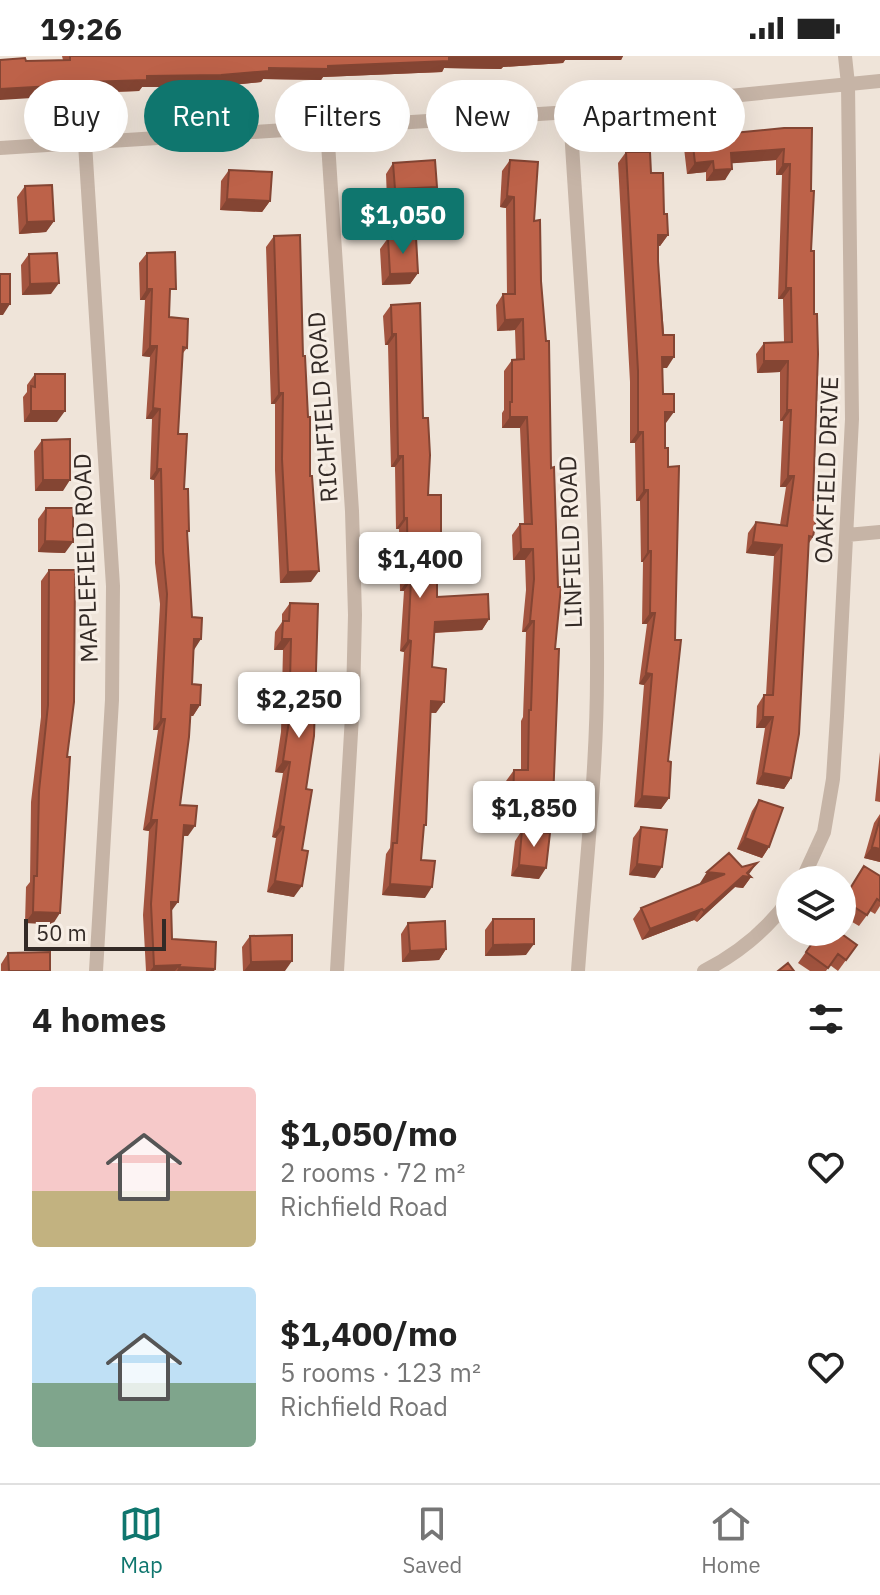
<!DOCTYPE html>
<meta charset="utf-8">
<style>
body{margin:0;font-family:"IBM Plex Sans",sans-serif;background:#f2f2f2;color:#222;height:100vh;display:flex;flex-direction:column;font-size:30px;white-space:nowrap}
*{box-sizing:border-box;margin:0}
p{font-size:26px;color:#767676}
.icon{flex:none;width:44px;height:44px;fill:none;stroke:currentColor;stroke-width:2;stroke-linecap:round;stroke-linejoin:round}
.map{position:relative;height:915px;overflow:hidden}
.drawer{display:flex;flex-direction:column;background:#fff;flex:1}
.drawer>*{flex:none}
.guide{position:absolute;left:24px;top:24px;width:832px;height:72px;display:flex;gap:16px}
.buttons{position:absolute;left:776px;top:810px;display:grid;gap:16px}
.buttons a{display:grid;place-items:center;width:80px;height:80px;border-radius:50%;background:#fff;box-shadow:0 8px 32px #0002;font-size:40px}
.scale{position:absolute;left:24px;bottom:20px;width:142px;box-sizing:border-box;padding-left:8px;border:4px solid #332a26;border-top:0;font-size:22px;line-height:28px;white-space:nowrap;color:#332a26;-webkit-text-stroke:6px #f7eee5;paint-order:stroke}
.price{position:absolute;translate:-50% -68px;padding:0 18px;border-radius:8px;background:#fff;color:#222;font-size:26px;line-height:52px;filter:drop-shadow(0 2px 4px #0008)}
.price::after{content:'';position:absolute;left:50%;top:48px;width:24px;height:18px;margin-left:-12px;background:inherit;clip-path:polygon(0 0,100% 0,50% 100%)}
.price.on{background:#0f766e;color:#fff}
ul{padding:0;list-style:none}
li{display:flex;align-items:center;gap:24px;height:200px;padding:0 32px}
li span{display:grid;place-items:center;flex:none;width:224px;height:160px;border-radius:8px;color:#555}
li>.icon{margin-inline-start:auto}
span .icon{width:96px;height:96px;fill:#fffc;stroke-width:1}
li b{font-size:34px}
h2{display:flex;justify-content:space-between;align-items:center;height:96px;padding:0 32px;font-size:34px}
.pill{padding:0 28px;border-radius:36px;background:#fff;box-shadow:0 8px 32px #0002;font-size:28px;line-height:72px}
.pill.on{background:#0f766e;color:#fff}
.status{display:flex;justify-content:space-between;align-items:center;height:56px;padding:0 40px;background:#fff;direction:ltr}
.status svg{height:22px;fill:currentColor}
.tab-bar{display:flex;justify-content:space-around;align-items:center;height:112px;border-top:2px solid #e0e0e0;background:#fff;font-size:22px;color:#767676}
.tab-bar a{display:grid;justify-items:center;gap:4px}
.tab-bar .on{color:#0f766e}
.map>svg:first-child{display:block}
</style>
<div class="status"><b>19:26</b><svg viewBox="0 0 49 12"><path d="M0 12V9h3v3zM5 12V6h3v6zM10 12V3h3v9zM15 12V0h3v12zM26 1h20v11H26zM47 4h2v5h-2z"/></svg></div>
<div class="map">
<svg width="880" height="915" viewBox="0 0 880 915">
<rect width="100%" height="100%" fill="#efe4d9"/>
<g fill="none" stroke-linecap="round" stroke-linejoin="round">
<path stroke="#c6b4a6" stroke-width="14" d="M570,56C581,243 598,431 597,619C597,717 585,817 578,915
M327,72L352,455L355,559L353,643L337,915
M85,87L113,530L112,644L96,915
M0,92L570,56L880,25
M847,479L880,476
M802,824L824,776L833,723L837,660L852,363L848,28L845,0
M704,915C737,898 768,873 790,842"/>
</g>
<path fill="#a3543f" d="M62,0H627H623L621,4H565L563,7L503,11L501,13L444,12L442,16L323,21L321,24L263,23L261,26L213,31H142L139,35L81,37L80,39L26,5L63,4Z
M784,72L811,195L813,481L809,487L791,722L784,733L756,728L765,672H756L757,650L764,639H766L774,500L746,497L748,477L756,466L780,469L786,431H780L783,365H780V316L757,317L756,298L764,287L784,286L783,243H778L782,119H776V104L732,107L725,124L706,125V116L687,118L684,92L692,81Z
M626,96L664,158L668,179L660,190H658V205L667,312H663V338L666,367H665L669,742L661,753L634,751L644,629L639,628L647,568H642L643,506H641L640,445H636L635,387H630V326L618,107Z
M510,104L534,165L541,225L555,593L553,745L545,756L505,755L506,725L514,714H521V665L523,661L526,576H522L526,534L525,504H513L512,479L520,468H524L520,372H502V357L504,354V315L512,304L516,303L515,274L497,275L496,249L503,238H507L506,152L500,151L502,115Z
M393,107L429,142L387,144L386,118Z
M229,114L270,145L262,156L220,154L221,125Z
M25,130L54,165L46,176L19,178L17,141Z
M274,180L303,300L310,420L311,526L280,527L275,414V348H271L266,191Z
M388,182L418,217L410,228L382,229L380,193Z
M147,197L170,241L169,261L187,292L183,297L178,378L189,475L187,478L193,594L192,628L200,649L193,660H191L180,749L188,780H183L171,855L172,883L215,913L214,915H146L143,859L149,775L143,774L158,674H153L160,548L155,507L154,424L150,423L152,363H146L150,301L142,300L145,244H140L139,207Z
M29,198L51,238L22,239L21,209Z
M391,249L423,362L428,439L447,506L439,517H437V541L489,563L482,574L435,577L432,611L436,657H431L421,804L425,842L382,839L386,798L390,792L404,596L400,595L404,535H400L399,473H396L395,411H391L388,289H385L383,260Z
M35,318L57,366H24L23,341L27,336V329Z
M42,384L63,435H35L34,395Z
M46,452L65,497L38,496V463Z
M49,514L67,701L53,868L25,867L26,831L30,826L31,746L41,661V525Z
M290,547L306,733L294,841L267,836L276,782L272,781L283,717L275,716L281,676L283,594H274L275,576L282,566V558Z
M880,696V746L875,745Z
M759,744L769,791L762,802L737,793L752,755Z
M880,758V806L864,802L874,767Z
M641,771L655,822L629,819L633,782Z
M522,774L539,823L511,820L515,785Z
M864,810L880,820V850L875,858L870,855L859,870L842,860V845Z
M742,811L751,821L743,832L735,831L697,866L694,864L642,884L633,863L641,852L702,828L700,827Z
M493,863L526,899L485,900V874Z
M408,867L446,893L439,904L402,906L401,878Z
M820,876L857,889L838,915L830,909L826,915H810L798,907Z
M250,880L285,915H243L242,891Z
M8,897L50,915H1V908Z"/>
<path fill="#844533" d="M509,0H627H623L621,4H565L563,7L503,11L501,13L444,12L442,16L323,21L321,24L263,23L261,26L213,31H142L139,35L81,37L80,39L0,44V33L147,20L269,12L328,10L449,1Z
M784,93L776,104L723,108L731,97Z
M713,105L706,116L687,118L695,107Z
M783,108H790L782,119H776Z
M732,113L725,124L706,125L714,114Z
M437,131L429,142L387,144L395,133Z
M507,140L514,141L506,152L500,151Z
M227,143L270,145L262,156L220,154Z
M54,165L46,176L19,178L27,166Z
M658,179H668L660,190H650Z
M418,217L410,228L382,229L390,218Z
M59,227L51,238L22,239L30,228Z
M786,232H791L783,243H778Z
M147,233H152L145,244H140Z
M0,248H10L3,259H0Z
M523,263L515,274L497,275L505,264Z
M392,278H396L388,289H385Z
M150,290H157L150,301L142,300Z
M662,301H674L667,312H655Z
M764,305H788L780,316L757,317Z
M279,337H283L275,348H271Z
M153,352L160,353L152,363H146Z
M787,354H791L783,365H780Z
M31,355H65L57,366H24Z
M665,356H674L666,367H657Z
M510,361H527L520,372H502Z
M638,376H643L635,387H630Z
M398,400H403L395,411H391Z
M157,413H161L154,424L150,423Z
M788,420H794L786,431H780Z
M43,424H70L63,435H35Z
M644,434H648L640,445H636Z
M404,462H407L399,473H396Z
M45,485L73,486L65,497L38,496Z
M753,486L782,489L774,500L746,497Z
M521,493H533L525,504H513Z
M648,495H651L643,506H641Z
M437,506H447L439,517H429Z
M319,515L311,526L280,527L288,516Z
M408,524H411L404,535H400Z
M650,557H655L647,568H642Z
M489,563L482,574L427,577L435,566Z
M530,565H534L526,576H522Z
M194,583H201L194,594Z
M282,583H291L283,594H274Z
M408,584L411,585L404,596L400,595Z
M646,617L652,618L644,629L639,628Z
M431,645L444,646L436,657L424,656Z
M191,649H200L193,660H184Z
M763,661H773L765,672H756Z
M161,663H165L158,674H153Z
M283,705L290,706L283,717L275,716Z
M763,717L791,722L784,733L756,728Z
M642,740L669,742L661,753L634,751Z
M513,744L553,745L545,756L505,755Z
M151,764H157L149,775L143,774Z
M184,769L195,770L188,780L176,779Z
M280,770L284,771L276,782L272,781Z
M745,782L769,791L762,802L737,793Z
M872,791L880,793V806L864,802Z
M757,807L747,821H751L743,832L735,831L697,866L704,855Z
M637,808L662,811L655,822L629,819Z
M519,809L546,812L539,823L511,820Z
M707,816L725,818L718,829L700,827Z
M275,825L302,830L294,841L267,836Z
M390,828L432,831L425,842L382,839Z
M171,846H178L170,857Z
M702,853L694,864L642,884L650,873Z
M33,856L60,857L53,868L25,867Z
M534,888L526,899L485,900L493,889Z
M446,893L439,904L402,906L410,895Z
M292,905L285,915H244L251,906Z
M180,909L175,915H150L154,910Z
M179,911L215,913L214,915H177Z"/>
<path fill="#bd6249" stroke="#844533" stroke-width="2" d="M70,0H509V2L449,1V5L328,10V13L269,12V15L221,19L147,20V24L87,26V28L0,33V4L25,2L26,5L70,4Z
M784,72H812L811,135H814L811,195H814V258H817L818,298L813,444L819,445L813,481L809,480L799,678L791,722L763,717L773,661H763L764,639H773L782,489L753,486L756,466L787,470L794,420H788L791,354H787L788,305H764V287L792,286L791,232H786L790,108H783L784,93L731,97L732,113L714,114L713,105L695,107L692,81Z
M626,96H650L651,117H663L664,158H667L668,179H658V205L663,279H674V301H662L663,338H674V356H665V392H668V411L679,410L675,584H681L668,705L671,706L669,742L642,740L652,618L646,617L655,557H650L651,495H648V434H644L643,376H638V315Z
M435,104L437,131L395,133L393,107Z
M510,104L538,106L534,165L540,164L541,225L546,285H549L551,412L554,411L558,531H561L555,593H559L553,745L513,744L514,714H528L529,654H531L534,565H530L534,523L533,493H521L520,468H532L527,361H510V346H512V304L524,303L523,263L505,264L503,238H515L514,141L507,140Z
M229,114L272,116L270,145L227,143Z
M52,129L54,165L27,166L25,130Z
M300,179L303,300H305L308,361H310V420H312L319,515L288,516L282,403L283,337H279L274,180Z
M416,181L418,217L390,218L388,182Z
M175,196L176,233H170L169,261L188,263L187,292L183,291L178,378H187L184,433H188L189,475H187L192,561L202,562L201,583H194L192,628L201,629L200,649H191L189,681L180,749L197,750L195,770L184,769L178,846H171L172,883L216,886L215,913L179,911L180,909L154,910L151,848L157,764H151L165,663H161L167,538L163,496L161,413H157L160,353L153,352L157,290H150L152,233H147V197Z
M57,197L59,227L30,228L29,198Z
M0,218H10V248H0Z
M420,247L423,362H428L430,399L428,439H441V486H447V506H437V541L488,538L489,563L435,566L432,611L446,613L444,646L431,645L426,769H424L421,804L435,805L432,831L390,828L393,787H397L411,585L408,584L411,524H408L407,462H404L403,400H398L396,278H392L391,249Z
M35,318H65V355H31V330L35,331Z
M70,383V424H43L42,384Z
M46,452H73V486L45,485Z
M49,514H75L74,646L67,701H70L60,857L33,856L34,820H37L39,735L48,649Z
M290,547L318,548L314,680L306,733L312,734L302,794L308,795L302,830L275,825L284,771L280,770L290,706L283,705L289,665L291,583H282L283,565H289Z
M759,744L783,752L769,791L745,782Z
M880,762V793L872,791Z
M641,771L667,774L662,811L637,808Z
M522,774L550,777L546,812L519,809Z
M729,797L742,811L757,807L747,817L751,821L743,820L704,855L702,853L650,873L641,852L725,818L707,816Z
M864,810L880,820V845L877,843L867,859L843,844Z
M493,863H534V888L493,889Z
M445,865L446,893L410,895L408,867Z
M820,876H839L857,889L846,904L838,898L828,912L806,896Z
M292,879V905L251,906L250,880Z
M50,896V915H9L8,897Z
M788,907L794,915H778Z"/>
<g text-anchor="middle" stroke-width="6" stroke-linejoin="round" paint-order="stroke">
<g font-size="24" fill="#332a26" stroke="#f7eee5">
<text transform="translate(323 351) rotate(-94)" y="8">RICHFIELD ROAD</text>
<text transform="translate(827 414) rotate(-88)" y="8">OAKFIELD DRIVE</text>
<text transform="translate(571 486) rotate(-92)" y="8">LINFIELD ROAD</text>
<text transform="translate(86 502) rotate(-92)" y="8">MAPLEFIELD ROAD</text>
</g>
</g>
</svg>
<div class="buttons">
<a><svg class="icon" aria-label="layers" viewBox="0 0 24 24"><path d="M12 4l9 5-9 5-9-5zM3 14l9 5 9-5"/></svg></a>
</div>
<div class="scale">50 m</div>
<b class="price on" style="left:403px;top:200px">$1,050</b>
<b class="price" style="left:420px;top:544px">$1,400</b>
<b class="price" style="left:299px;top:684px">$2,250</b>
<b class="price" style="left:534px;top:793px">$1,850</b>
<div class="guide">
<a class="pill">Buy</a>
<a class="pill on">Rent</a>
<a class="pill">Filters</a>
<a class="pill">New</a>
<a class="pill">Apartment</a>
</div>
</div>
<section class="drawer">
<h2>4 homes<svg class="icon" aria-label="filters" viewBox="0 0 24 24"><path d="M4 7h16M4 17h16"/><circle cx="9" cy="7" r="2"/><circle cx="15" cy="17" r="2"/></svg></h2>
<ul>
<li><span style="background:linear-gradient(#f6c9c9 65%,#c2b280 0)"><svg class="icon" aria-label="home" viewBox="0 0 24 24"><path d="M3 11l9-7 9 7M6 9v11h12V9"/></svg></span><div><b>$1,050/mo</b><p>2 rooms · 72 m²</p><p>Richfield Road</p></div><svg class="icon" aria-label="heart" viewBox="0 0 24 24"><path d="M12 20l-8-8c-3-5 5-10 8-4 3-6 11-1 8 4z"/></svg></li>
<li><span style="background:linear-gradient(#bfe0f5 60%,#7fa58c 0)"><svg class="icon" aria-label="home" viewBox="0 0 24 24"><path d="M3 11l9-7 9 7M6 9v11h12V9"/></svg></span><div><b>$1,400/mo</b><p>5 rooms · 123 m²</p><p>Richfield Road</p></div><svg class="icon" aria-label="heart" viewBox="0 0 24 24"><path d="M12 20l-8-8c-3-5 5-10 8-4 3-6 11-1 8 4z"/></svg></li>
</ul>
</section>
<nav class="tab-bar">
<a class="on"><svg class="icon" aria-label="map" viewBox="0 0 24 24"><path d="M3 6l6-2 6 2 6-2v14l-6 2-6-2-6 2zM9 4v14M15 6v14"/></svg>Map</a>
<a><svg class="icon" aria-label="saved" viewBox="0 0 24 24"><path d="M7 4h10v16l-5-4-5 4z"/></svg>Saved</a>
<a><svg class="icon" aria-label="home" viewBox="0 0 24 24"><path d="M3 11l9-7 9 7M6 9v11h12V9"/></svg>Home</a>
</nav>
